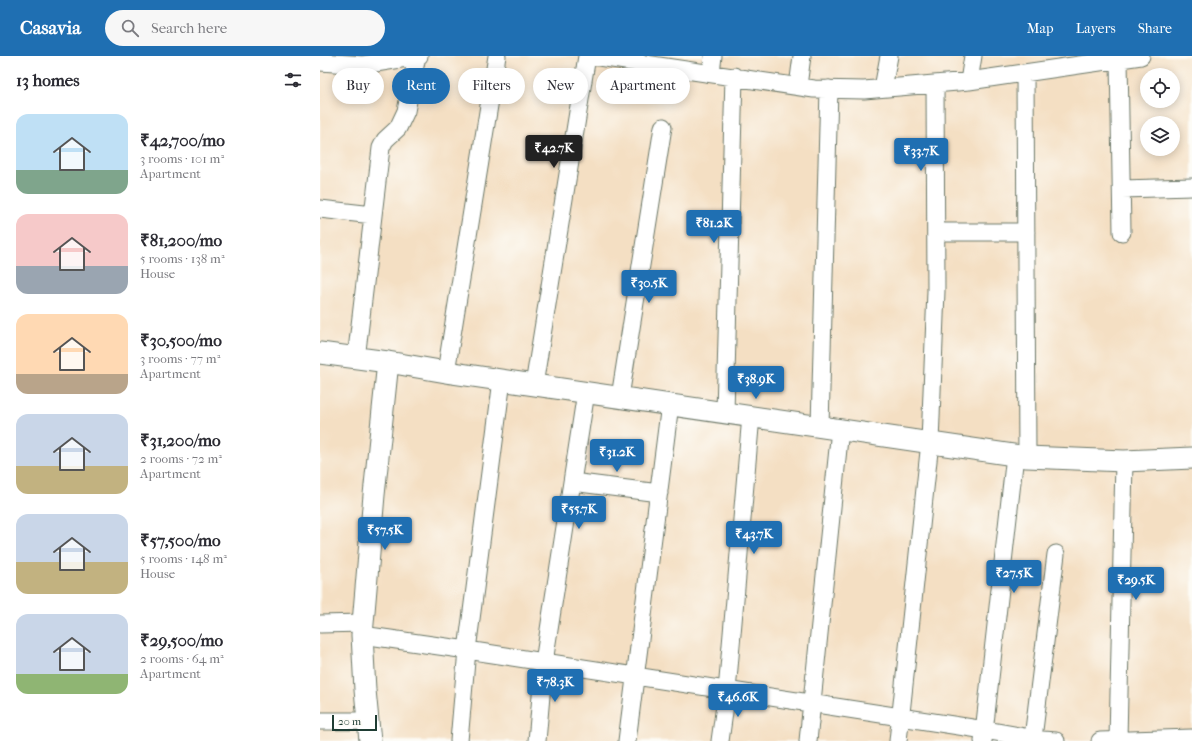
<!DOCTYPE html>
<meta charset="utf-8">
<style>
body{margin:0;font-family:"IM FELL French Canon",serif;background:#f7f7f7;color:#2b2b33;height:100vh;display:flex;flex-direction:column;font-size:15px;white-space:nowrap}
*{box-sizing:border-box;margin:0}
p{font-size:13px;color:#7c7c81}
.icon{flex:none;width:22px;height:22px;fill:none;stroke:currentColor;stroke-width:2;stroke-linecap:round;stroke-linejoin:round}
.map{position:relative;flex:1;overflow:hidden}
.details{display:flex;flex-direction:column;background:#fff;width:320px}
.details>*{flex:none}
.guide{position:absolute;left:12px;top:12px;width:380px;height:36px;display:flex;gap:8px}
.fabs{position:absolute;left:820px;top:12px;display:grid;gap:8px}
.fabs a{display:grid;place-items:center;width:40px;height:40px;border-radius:50%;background:#fff;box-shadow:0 2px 10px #0003;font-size:20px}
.scale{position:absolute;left:12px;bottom:10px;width:45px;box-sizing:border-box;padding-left:4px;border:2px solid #1f3d34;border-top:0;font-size:11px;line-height:14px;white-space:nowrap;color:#1f3d34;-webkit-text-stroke:3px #fdfcf7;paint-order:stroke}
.price{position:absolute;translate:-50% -34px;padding:0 9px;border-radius:4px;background:#1f6fb2;color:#fff;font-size:13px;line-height:26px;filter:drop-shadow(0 1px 2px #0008)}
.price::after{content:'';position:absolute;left:50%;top:24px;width:12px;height:9px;margin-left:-6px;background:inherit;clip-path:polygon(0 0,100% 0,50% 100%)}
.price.selected{background:#222;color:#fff}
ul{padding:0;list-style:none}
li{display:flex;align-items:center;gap:12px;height:100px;padding:0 16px}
li span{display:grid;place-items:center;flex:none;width:112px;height:80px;border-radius:12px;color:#555}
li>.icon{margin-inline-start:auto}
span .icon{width:48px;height:48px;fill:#fffc;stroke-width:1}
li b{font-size:17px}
h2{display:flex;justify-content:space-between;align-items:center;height:48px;padding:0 16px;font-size:17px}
.tag{padding:0 14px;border-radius:18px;background:#fff;box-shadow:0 2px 10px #0003;font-size:14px;line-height:36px}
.tag.selected{background:#1f6fb2;color:#fff}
header{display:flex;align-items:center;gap:24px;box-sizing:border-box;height:56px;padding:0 20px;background:#1f6fb2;color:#fff}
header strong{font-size:19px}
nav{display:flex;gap:22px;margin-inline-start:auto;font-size:14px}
.search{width:280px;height:36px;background:#f7f7f7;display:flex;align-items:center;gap:10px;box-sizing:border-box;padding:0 14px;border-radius:22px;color:#7c7c81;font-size:15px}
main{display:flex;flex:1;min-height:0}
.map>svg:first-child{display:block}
</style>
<header>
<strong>Casavia</strong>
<div class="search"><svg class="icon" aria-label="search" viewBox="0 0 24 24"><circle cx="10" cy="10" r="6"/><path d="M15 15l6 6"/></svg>Search here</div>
<nav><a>Map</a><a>Layers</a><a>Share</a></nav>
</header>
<main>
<section class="details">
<h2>13 homes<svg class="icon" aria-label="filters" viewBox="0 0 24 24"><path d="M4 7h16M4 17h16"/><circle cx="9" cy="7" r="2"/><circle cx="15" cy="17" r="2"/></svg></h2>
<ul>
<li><span style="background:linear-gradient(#bfe0f5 70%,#7fa58c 0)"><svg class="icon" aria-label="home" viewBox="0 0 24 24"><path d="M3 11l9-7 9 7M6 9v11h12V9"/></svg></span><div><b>₹42,700/mo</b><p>3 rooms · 101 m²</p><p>Apartment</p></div></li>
<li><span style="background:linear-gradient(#f6c9c9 65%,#9aa5b1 0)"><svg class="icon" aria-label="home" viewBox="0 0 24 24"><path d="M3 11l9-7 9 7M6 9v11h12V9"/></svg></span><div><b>₹81,200/mo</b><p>5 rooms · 138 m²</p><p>House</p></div></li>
<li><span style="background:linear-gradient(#ffd9b3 75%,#b9a48a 0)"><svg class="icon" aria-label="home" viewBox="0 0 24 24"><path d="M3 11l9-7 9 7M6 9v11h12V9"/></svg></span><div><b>₹30,500/mo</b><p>3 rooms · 77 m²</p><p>Apartment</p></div></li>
<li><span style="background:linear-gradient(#c9d6e8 65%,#c2b280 0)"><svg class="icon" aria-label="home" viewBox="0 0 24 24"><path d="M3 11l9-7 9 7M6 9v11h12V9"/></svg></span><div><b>₹31,200/mo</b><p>2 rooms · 72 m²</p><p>Apartment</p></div></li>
<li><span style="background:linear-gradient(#c9d6e8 60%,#c2b280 0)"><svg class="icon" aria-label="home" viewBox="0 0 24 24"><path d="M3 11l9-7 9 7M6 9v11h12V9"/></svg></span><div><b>₹57,500/mo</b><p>5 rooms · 148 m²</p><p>House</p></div></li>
<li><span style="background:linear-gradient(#c9d6e8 75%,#8fb573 0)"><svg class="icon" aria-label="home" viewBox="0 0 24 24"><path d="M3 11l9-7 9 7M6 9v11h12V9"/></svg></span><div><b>₹29,500/mo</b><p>2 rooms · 64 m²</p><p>Apartment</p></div></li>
</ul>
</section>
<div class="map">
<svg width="872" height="685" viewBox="0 0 872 685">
<rect width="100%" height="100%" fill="#fdfcf7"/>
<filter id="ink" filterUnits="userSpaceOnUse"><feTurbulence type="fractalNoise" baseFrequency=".025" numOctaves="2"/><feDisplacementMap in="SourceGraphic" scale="8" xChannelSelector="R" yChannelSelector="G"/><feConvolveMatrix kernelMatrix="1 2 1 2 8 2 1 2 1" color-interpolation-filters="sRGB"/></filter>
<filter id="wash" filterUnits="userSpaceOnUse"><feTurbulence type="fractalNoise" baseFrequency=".012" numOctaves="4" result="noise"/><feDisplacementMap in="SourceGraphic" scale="16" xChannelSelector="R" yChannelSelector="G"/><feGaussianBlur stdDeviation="0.9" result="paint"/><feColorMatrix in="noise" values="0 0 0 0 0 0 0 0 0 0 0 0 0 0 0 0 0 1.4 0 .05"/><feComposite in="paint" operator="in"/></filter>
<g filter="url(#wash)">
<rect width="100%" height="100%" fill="#f4dfc3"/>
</g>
<g filter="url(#ink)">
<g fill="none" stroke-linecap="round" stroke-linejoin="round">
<defs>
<path id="minor" d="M272,0L494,33L544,34L649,25L821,0
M799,4L802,176
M0,6L43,9L99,0
M391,17L393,0
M705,17L707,401
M649,25L653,0
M478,30L482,0
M563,32L569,0
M802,133L872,131
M0,153L53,159
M616,176H706
M36,303L61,92L65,84L78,72L86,55L97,0
M126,316L177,0
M214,329L267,0
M300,341L343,71
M405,356L414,20
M500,370L509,33
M252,426L339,437
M0,568L43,567
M42,579L147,594L665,674L722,684L736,685
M0,665H48
M713,682L736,498
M798,684L804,405
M139,685L147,594L182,324
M217,685L224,606L266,336
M307,685L350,348
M400,685L407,635L431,360
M488,685L520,373
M578,685L610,386L616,235L615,28
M663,685L695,399
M780,685L872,682"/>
<path id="tertiary" d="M0,297L68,306L126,316L707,401L804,405L872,402
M50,685L45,634L42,579L54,439L68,306"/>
</defs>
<use href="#minor" stroke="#6a7666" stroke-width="19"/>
<use href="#tertiary" stroke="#6a7666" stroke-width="23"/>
<use href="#minor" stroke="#fff" stroke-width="17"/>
<use href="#tertiary" stroke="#fff" stroke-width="21"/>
</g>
</g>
</svg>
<div class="fabs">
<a><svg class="icon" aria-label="locate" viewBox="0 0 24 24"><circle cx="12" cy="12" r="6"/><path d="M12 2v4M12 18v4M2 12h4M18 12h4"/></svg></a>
<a><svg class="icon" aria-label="layers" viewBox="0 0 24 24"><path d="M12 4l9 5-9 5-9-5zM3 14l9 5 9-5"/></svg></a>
</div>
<div class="scale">20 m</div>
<b class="price selected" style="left:234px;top:113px">₹42.7K</b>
<b class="price" style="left:601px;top:116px">₹33.7K</b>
<b class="price" style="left:394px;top:188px">₹81.2K</b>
<b class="price" style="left:329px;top:248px">₹30.5K</b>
<b class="price" style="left:436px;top:344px">₹38.9K</b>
<b class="price" style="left:297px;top:417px">₹31.2K</b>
<b class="price" style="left:259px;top:474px">₹55.7K</b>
<b class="price" style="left:65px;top:495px">₹57.5K</b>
<b class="price" style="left:434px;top:499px">₹43.7K</b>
<b class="price" style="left:694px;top:538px">₹27.5K</b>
<b class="price" style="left:816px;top:545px">₹29.5K</b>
<b class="price" style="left:235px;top:647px">₹78.3K</b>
<b class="price" style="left:418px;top:662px">₹46.6K</b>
<div class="guide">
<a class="tag">Buy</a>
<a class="tag selected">Rent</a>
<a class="tag">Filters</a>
<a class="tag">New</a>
<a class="tag">Apartment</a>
</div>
</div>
</main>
